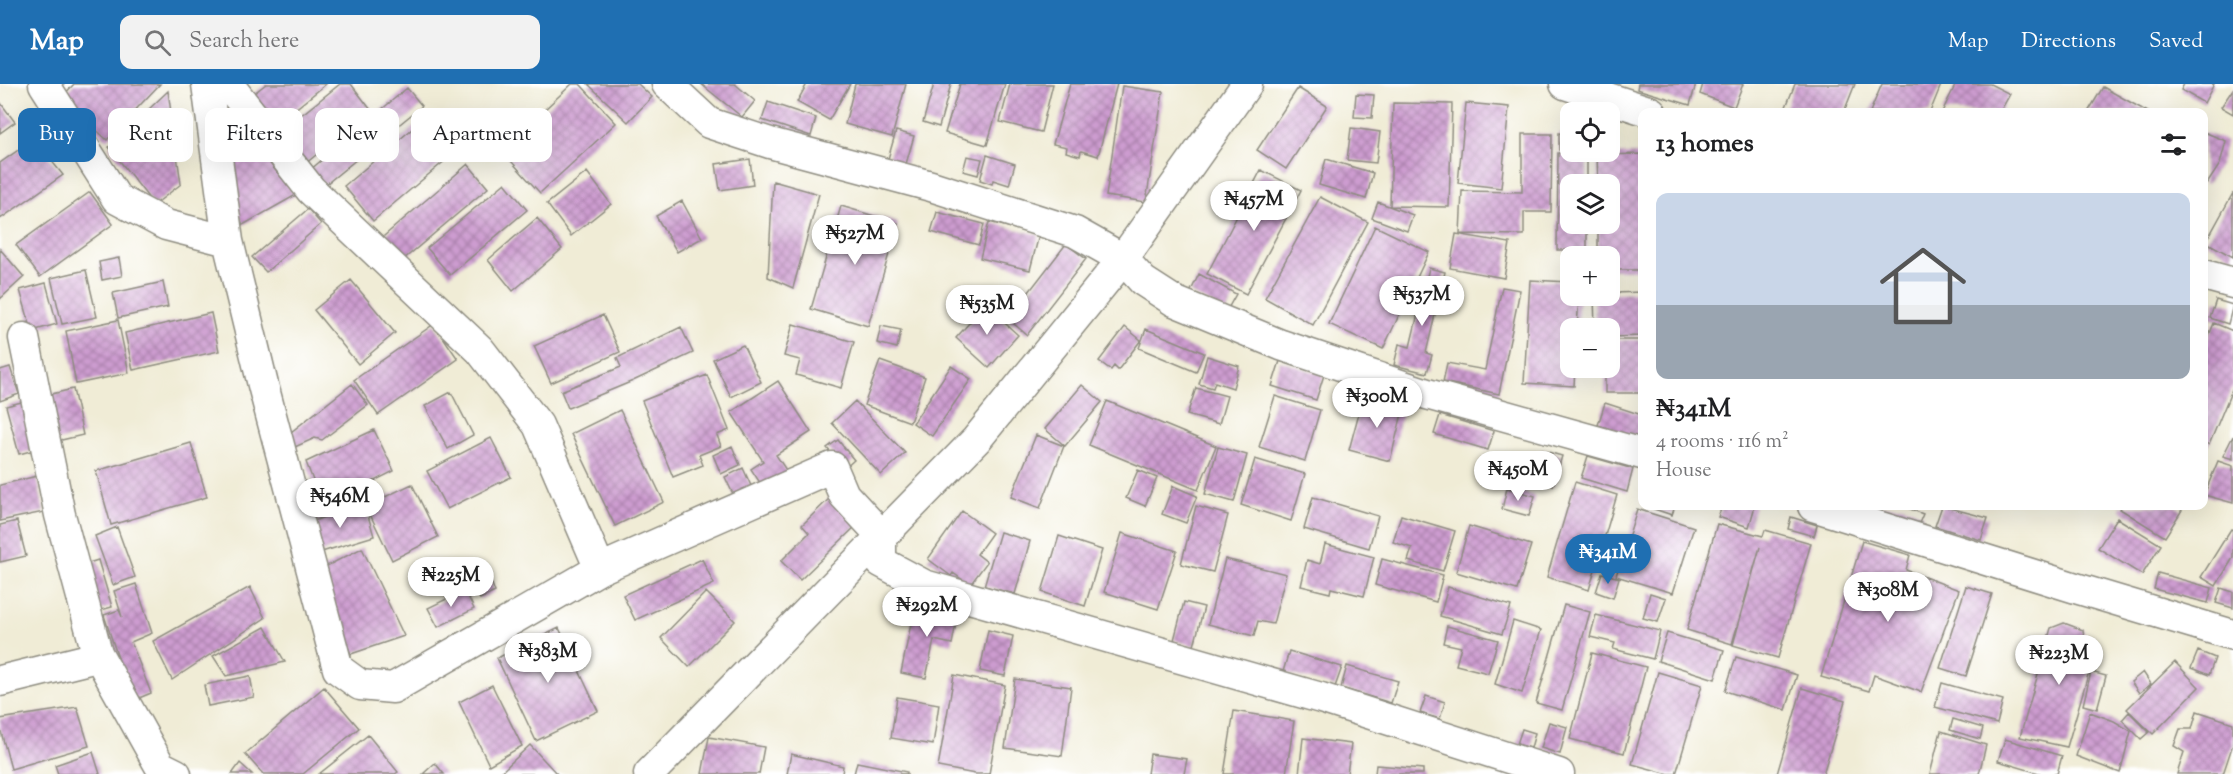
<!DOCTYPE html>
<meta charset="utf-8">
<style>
body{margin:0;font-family:"Sorts Mill Goudy",serif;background:#f2f2f2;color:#202124;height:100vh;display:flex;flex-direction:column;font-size:22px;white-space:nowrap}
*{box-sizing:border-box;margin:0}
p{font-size:20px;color:#757577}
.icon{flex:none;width:33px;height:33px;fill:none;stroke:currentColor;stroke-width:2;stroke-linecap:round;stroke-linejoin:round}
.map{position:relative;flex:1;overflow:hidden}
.details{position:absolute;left:1638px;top:24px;width:570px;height:402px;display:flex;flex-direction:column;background:#fff;border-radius:12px;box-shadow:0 6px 24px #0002}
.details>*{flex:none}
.banner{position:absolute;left:18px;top:24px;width:570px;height:54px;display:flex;gap:12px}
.fabs{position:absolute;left:1560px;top:18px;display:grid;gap:12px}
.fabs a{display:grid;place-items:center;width:60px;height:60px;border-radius:12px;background:#fff;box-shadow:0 6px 24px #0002;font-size:30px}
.price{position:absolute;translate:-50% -51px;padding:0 14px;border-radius:21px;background:#fff;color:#222;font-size:20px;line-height:39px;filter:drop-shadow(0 2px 3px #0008)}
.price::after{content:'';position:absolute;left:50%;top:36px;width:18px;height:14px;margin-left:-9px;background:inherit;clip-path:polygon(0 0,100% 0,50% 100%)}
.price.active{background:#1f6fb2;color:#fff}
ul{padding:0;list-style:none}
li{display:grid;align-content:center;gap:12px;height:318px;padding:0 18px}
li+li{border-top:2px solid #e0e0e0}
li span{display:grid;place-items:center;height:186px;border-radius:12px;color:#555}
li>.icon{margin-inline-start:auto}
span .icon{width:108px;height:108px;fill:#fffc;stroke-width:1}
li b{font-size:26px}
h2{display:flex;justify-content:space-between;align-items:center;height:72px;padding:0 18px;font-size:26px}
.pill{padding:0 21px;border-radius:12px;background:#fff;box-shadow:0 6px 24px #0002;font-size:21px;line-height:54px}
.pill.active{background:#1f6fb2;color:#fff}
header{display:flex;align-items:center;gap:36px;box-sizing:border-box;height:84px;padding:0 30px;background:#1f6fb2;color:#fff}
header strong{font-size:28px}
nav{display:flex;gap:33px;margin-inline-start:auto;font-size:21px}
.search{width:420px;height:54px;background:#f2f2f2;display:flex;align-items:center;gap:15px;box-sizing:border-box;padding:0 21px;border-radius:12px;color:#757577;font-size:22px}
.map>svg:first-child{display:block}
</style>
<header>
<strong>Map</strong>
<div class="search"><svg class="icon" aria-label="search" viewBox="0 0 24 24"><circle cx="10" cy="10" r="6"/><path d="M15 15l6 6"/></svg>Search here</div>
<nav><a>Map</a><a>Directions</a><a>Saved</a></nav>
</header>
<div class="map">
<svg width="2233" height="690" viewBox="0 0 2233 690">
<defs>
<pattern id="building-cross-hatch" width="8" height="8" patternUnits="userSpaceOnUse" patternTransform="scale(1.5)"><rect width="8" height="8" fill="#cd9cd0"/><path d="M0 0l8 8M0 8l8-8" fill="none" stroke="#a77fa9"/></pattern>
</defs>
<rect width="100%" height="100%" fill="#fff"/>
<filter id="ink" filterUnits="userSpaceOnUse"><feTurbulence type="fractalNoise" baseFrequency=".0167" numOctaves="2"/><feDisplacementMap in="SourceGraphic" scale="12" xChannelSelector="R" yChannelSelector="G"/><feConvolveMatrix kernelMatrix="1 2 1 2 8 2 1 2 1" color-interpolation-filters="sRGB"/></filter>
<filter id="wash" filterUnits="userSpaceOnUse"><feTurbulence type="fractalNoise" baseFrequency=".008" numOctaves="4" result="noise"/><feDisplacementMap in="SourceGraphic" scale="24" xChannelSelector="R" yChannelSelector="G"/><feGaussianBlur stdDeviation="1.35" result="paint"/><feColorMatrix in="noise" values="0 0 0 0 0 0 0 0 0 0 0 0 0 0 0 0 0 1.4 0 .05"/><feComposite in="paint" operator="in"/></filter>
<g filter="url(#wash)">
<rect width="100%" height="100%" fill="#f0ecd6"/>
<g id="blocks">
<path fill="url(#building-cross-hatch)" d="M74,0H160L107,56L62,13Z
M266,0H326L272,44L248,14Z
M340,0H351L371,26L305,80L280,48Z
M572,0H580L616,39L540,109L501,66Z
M588,0H638L652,13L628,38Z
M701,0H735L755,17L742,33Z
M807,0H850L829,36L797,18Z
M855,0H906L892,53L845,40Z
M934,0H951L939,43L923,38Z
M960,0H1005L987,61L945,49Z
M1010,0H1053L1041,48L1000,38Z
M1070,0H1117L1098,72L1081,67L1080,72L1066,68L1067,63L1053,60Z
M1638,0H1696L1690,21L1637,5Z
M1703,0H1743L1734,23L1700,10Z
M1795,0H1855L1844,28H1784Z
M1882,0H1940L1941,1L1930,28H1870Z
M1956,0H1990L2010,10L2000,28H1942Z
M2184,0H2214L2204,19L2181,6Z
M1122,2L1163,8L1146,118L1106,112Z
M2103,3L2148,28H2088Z
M407,4L422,22L325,101L310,86Z
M1298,4L1327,22L1286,85L1257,66Z
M2233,5V30L2221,23Z
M168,7L181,100L154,121L109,63Z
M1356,10L1374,11L1372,34L1354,33Z
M0,18L15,38L0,49Z
M768,18L816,34L811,52L762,36Z
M1393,19L1452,20L1449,123L1390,122Z
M1466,19L1509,23L1501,104L1458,99Z
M430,30L459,65L373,137L344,102Z
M1351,44L1380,48L1376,79L1347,76Z
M896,47L914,52L906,80L888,75Z
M2204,48L2226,57L2220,80L2207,100L2204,99Z
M1559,49L1570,50V66H1559Z
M1522,50H1552L1551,128H1524V151L1460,150L1462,107L1522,108Z
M248,53L296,111L243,141L219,78Z
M34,55L63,91L0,135V79Z
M1558,69H1587V100H1570V140H1587V166H1557Z
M1642,70V186H1610V172H1598V140H1610V100H1598L1597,71Z
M987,71L1015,80L1009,101L993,96L992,100L980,96Z
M967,72L982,75L978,91L963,87Z
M750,75L753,101L720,106L716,80Z
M1326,75L1373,89L1366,115L1319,101Z
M468,80L488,104L397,181L377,158Z
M1261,86L1301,106L1246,210L1207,190Z
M587,88L611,120L571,152L547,120Z
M773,97L819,110L793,204L768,193Z
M505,99L527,126L450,191L427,164Z
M90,108L113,140L40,193L16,161Z
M2233,109V173L2206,158Z
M1320,113L1368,138L1313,241L1265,214Z
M682,117L702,154L677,168L656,132Z
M1378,118L1413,131L1407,147L1372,134Z
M841,122L898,139L868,242L811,225Z
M308,125L321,140L266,188L252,173Z
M937,128L984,140L979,161L931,148Z
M537,134L562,165L513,207L488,176Z
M989,138L1039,151L1030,186L980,174Z
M1375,142L1429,168L1383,265L1329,240Z
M1456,150L1510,159L1504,194L1450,184Z
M1066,160L1086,175L1027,251L1008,235Z
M0,165L24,193L0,215Z
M119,174L122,192L102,196L99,178Z
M1429,184L1445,188L1426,269L1432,271L1427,289L1394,281L1399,260L1410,263Z
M86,186L97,233L62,240L51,194Z
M1199,190L1236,210L1226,228L1190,209Z
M351,196L395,249L358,280L314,226Z
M1530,196L1570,198V212H1579L1577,244H1570V284H1575L1574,302L1524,299Z
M163,198L168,223L118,234L113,209Z
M46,199L57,240L32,247L20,206Z
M1502,203L1520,206L1499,310L1443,298L1447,279L1485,286Z
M1610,203H1614V209L1642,208V252L1610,253V244H1595L1594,212H1610Z
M2216,216L2233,221L2228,240L2210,234Z
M985,221L1018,251L989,284L956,254Z
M211,229L219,267L133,286L125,249Z
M603,231L620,268L551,299L534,262Z
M118,236L129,289L76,300L66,247Z
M2214,239L2233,247V303L2209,361L2204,358V265Z
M434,240L458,275L378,331L354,296Z
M793,240L854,258L841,304L796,291L800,276L784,272Z
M881,242L901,246L897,264L877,259Z
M681,243L693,269L633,297L568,324L561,307L621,283L617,274Z
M1125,243L1141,256L1118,286L1114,282L1111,286L1099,277Z
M1146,245L1204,269L1196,288L1139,264Z
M1610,256H1642V309H1605V284H1610Z
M743,261L761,298L731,313L713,275Z
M1207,272L1239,282L1233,304L1215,298L1213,304L1199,300Z
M880,277L925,293L910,338L864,321Z
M1280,277L1324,291L1316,316L1272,302Z
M951,282L971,295L932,352L913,339Z
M10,283L19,310L0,317V286Z
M707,291L729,346L717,351L721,362L699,371L703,381L673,393L642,317Z
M778,297L811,348L776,371L788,389L764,405L751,385L763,377L731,328Z
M352,300L368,321L322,356L315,354L288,366L281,356Z
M1082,301L1102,318L1065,362L1045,345Z
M1196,304L1227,312L1219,340L1187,331Z
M73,305L83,351L53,358L43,312Z
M451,308L473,351L448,365L425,322Z
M1275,312L1320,326L1305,377L1259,363Z
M1371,314L1404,322L1390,377L1349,366L1360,325L1367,327Z
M29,316L42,364L19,370L6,322Z
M855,317L905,369L881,391L832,339Z
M1107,317L1216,362L1198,406L1089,361Z
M1605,319L1642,331V355L1598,341Z
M620,326L664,418L615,442L571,350Z
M1440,331L1494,347L1488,366L1434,350Z
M374,346L394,387L323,423L306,378Z
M1036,351L1064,362L1040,424L1011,413Z
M2233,352V375L2223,372Z
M491,354L511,393L447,425L427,387Z
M838,356L854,376L844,385L827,364Z
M191,359L207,413L111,441L96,387Z
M732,362L740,381L721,390L713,371Z
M1218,363L1247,371L1234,418L1205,410Z
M1541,366L1562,372L1553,402L1533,396Z
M1588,372L1633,385L1627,408L1581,394Z
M1255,375L1305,390L1291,437L1241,421Z
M2218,377L2233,382V419L2204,411Z
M743,384L752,404L734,412L725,393Z
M1138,386L1157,394L1145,422L1126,414Z
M37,392L44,428L0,437V401Z
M1575,398L1617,411L1589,506L1547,493Z
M412,400L438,453L392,476L366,422Z
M1173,402L1197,412L1186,439L1162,430Z
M1507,404L1535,412L1529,432L1502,425Z
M832,412L859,439L800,496L781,477L809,449L802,441Z
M1313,413L1378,432L1369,464L1304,445Z
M364,418L374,452L315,470L306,440Z
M1196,422L1228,431L1213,488L1181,480Z
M1655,422H1675L1672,431L1654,425Z
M1711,422H1755L1749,443L1718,433L1721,425Z
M1882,422H1903L1923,430L1917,444L1879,427Z
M1942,422L1988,434L1981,456L1935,442Z
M2122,422H2176L2182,426L2165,453L2120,425Z
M1637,425L1694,443L1673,509L1616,492Z
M962,427L992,449L977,470L987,478L970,501L953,489L951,492L928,475Z
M1401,431L1455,447L1443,487L1408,477L1412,464L1393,458Z
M1791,433L1817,441L1814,452L1788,445Z
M2117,434L2161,461L2142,491L2098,464Z
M17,437L26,472L0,478V441Z
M1717,440L1763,452L1765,446L1811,459L1778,574L1733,561L1760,463L1732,560L1687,546Z
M1469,442L1531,461L1517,506L1456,488Z
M117,443L135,493L113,501L95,452Z
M2231,445L2233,446V474L2216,502L2201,493Z
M1000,448L1030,457L1015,510L984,502Z
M1122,449L1177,467L1158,525L1104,508Z
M1059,452L1102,466L1085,522L1042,508Z
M1862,457L1910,471L1906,486L1959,506L1921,608L1874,591L1869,607L1821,593Z
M1325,460L1374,473L1364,512L1331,504L1330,509L1301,502L1307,476L1320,480Z
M362,464L404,552L351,570L315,488Z
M702,475L714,500L635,536L623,511Z
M1225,475L1286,490L1273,540L1258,537L1254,552L1208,540Z
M1382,475L1443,491L1436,518L1375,501Z
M98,476L112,523L90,529L76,483Z
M1602,489L1619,494L1613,514L1596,508Z
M2158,489L2212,504L2208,519L2154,505Z
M490,495L495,508L480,515L475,501Z
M136,500L152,549L131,558L151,609L132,617L104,531L119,526L122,533L114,507Z
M1966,502L1992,510L1966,592L1940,584Z
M250,503L265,534L172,596L153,557Z
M1448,503L1511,522L1502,550L1440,532Z
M2221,504L2233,508V524L2216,519Z
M465,506L474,525L438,543L428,524Z
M706,508L735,537L689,583L661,554Z
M1650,509L1666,514L1658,538L1643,534Z
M1184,518L1204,523L1194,562L1174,556Z
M915,520L958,529L952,560L934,556L926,594L901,589Z
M1564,521L1590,528L1562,626L1536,619Z
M1596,531L1660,547L1653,575L1613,565L1615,559L1590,553Z
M1513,537L1541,546L1522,609L1495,600Z
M2064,539L2083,546L2084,554L2097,560L2067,663L2020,653L2051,544Z
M1447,542L1498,556L1488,589L1456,581L1461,563L1443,559Z
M265,543L285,578L226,592L213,572Z
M559,544L598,627L536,657L497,574Z
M988,546L1013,552L1005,592L980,587Z
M1667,549L1724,566L1715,595L1658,577Z
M1289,567L1342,583L1335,603L1283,588Z
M2198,567L2215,574L2209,591L2191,584Z
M1592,569L1646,583L1624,669L1570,655Z
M1736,573L1797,591L1786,626L1725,607Z
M2175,578L2199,603L2153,650L2127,625Z
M1347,582L1398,597L1391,619L1341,604Z
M1658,588L1702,601L1676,690H1669L1632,680Z
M2091,588L2106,592L2097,625L2083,621Z
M2143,588L2151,600L2139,609L2131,598Z
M954,591L1005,601L989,690H975L938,683Z
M250,592L254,613L208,622L204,601Z
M1015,595L1071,603L1062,672L1005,664Z
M1942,599L2003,616L1997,640L1935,623Z
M492,601L522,662L489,681L459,618Z
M324,603L359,644L303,690H263L245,670Z
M1802,604L1845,617L1823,690H1777Z
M1426,612L1445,618L1440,635L1420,629Z
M897,613L939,620L933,661L891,654Z
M77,623L89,662L11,685L0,644V635Z
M1234,627L1294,637L1286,690H1224Z
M2197,627L2233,639V660L2223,690H2177L2184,668L2174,662L2180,645H2192Z
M2090,628L2114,637L2131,647L2120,689L2076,672Z
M2129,628L2149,648L2141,655L2122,636Z
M1953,635L1983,644L1980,655L1950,646Z
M1549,638L1567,643L1560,670L1541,664Z
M1522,645L1535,649L1531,664L1517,660Z
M1941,647L1986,661L1979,690H1930Z
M368,651L398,688L395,690H319Z
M709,653L764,663L759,690H702Z
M1303,654L1351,660L1347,690H1299Z
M2005,655L2062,672L2057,690H2042L1998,677Z
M530,661L557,690H499Z
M93,668L100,690H58L55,681Z
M791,670L843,682L842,690H787Z
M1150,670L1187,675L1184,690H1147Z
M857,678L907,688V690H854Z
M240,679L252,690H232Z
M435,679L444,690H423Z
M1376,681L1423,685V690H1375Z"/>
</g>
</g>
<g filter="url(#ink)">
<use href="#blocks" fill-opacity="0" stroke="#8e8c80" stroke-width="1.5"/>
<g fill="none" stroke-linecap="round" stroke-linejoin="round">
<defs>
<path id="minor" d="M44,0L117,115L166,141L228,157
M207,0L228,157L263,301L338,585L360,601L393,604L600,485
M228,0L311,106L480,266L538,341L600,485L832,383L844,411L881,451V478L924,501L1321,614L1559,690
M667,0L709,39L770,59L931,102L1075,148L1123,175L1143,197L1174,217L1281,261L1427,310L1642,370
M1565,0L1651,28
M2204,191L2233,199
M24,254L60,431L97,569
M1813,422L2079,505L2233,551
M0,597L85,576L97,569L160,682L176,690
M649,690L976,356L1123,175L1247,0"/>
</defs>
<use href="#minor" stroke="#8e8c80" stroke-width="33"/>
<use href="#minor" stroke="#fff" stroke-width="30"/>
</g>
</g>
</svg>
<div class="fabs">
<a><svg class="icon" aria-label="locate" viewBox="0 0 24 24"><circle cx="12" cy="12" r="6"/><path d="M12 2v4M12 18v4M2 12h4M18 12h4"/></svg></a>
<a><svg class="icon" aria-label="layers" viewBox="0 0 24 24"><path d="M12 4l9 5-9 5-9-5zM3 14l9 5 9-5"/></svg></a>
<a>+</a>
<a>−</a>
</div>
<b class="price" style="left:1254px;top:148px">₦457M</b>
<b class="price" style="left:855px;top:182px">₦527M</b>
<b class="price" style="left:1422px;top:243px">₦537M</b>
<b class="price" style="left:987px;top:252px">₦535M</b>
<b class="price" style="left:1377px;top:345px">₦300M</b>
<b class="price" style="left:1518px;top:418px">₦450M</b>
<b class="price" style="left:340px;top:445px">₦546M</b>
<b class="price active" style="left:1608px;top:501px">₦341M</b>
<b class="price" style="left:451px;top:524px">₦225M</b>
<b class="price" style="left:1888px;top:539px">₦308M</b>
<b class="price" style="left:927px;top:554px">₦292M</b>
<b class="price" style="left:548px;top:600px">₦383M</b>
<b class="price" style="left:2059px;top:602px">₦223M</b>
<div class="banner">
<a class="pill active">Buy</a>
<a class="pill">Rent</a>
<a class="pill">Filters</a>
<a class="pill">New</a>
<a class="pill">Apartment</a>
</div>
<section class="details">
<h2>13 homes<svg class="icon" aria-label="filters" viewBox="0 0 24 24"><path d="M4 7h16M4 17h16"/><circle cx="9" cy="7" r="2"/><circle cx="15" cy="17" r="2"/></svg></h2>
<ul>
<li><span style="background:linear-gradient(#c9d6e8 60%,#9aa5b1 0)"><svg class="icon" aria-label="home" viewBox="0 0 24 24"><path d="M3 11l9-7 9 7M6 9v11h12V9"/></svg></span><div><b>₦341M</b><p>4 rooms · 116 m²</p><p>House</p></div></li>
</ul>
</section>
</div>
